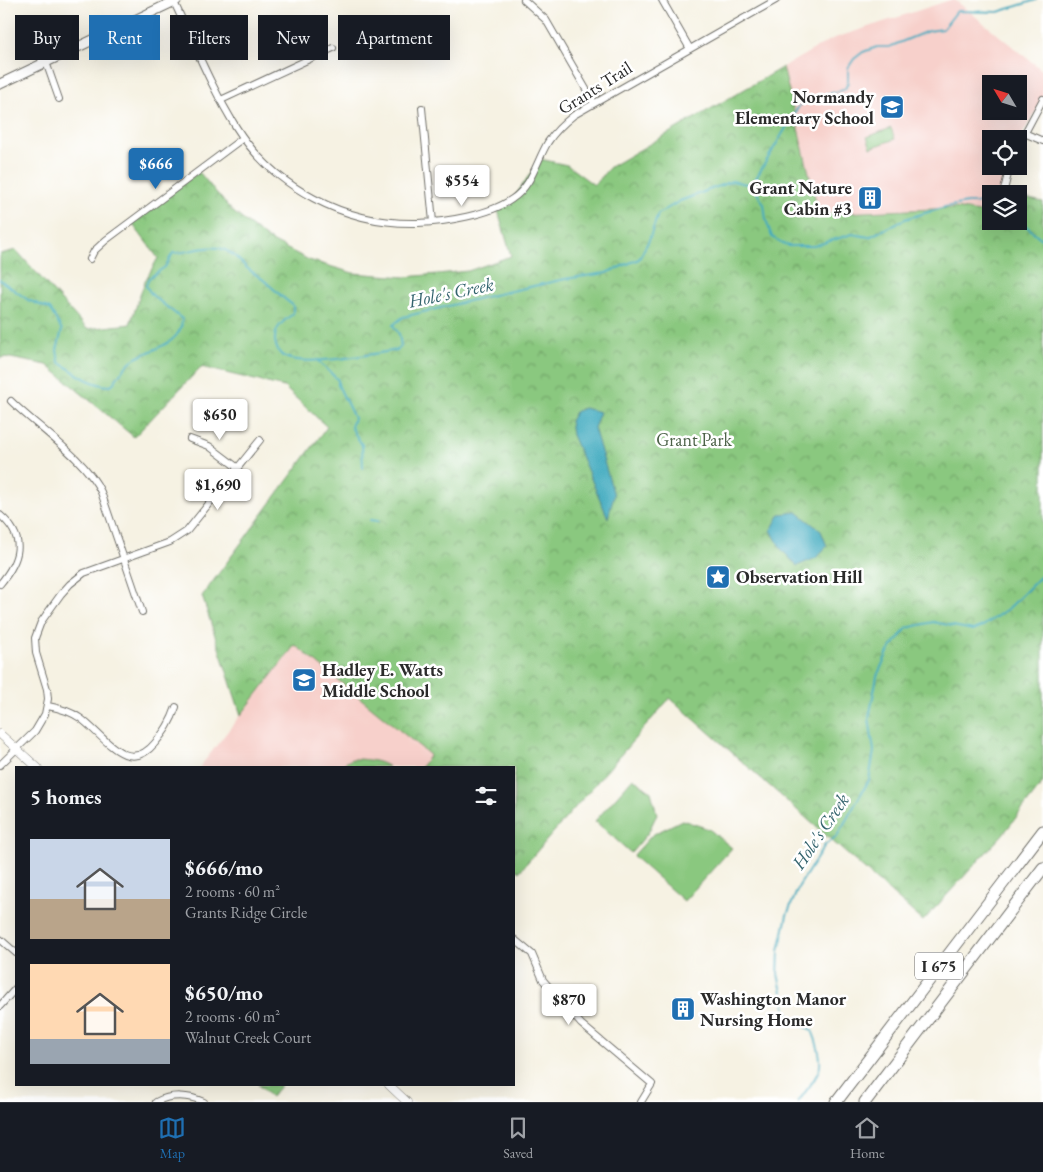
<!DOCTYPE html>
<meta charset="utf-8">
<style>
body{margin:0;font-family:"EB Garamond",serif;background:#242831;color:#f1f3f6;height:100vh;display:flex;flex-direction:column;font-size:19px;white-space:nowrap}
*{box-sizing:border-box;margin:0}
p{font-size:16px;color:#9ea1a6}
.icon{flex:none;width:28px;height:28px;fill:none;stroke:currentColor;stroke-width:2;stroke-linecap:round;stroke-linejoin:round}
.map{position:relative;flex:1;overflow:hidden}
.details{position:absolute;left:15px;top:766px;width:500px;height:320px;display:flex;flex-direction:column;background:#171b24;border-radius:0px;box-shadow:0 5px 20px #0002}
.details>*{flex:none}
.hud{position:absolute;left:15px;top:15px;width:500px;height:45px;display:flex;gap:10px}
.needle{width:32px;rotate:308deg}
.buttons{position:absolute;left:982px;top:75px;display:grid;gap:10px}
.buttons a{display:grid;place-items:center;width:45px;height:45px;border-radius:0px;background:#171b24;box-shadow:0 5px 20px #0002;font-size:25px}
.price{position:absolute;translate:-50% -42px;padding:0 11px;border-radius:5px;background:#fff;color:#222;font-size:16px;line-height:32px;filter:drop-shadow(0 1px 2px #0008)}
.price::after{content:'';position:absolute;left:50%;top:30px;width:15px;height:11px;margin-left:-8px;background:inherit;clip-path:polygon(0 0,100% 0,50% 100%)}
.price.active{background:#1f6fb2;color:#fff}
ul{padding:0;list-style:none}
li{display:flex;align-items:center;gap:15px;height:125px;padding:0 15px}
li span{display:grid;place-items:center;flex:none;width:140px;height:100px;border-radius:0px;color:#555}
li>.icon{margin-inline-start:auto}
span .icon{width:60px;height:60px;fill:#fffc;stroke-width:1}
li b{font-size:21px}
h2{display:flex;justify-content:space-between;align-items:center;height:60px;padding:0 15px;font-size:21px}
.pill{padding:0 18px;border-radius:0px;background:#171b24;box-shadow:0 5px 20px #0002;font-size:18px;line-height:45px}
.pill.active{background:#1f6fb2;color:#fff}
.menu{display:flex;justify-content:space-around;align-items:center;height:70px;border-top:1px solid #363941;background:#171b24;font-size:14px;color:#9ea1a6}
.menu a{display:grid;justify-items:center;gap:2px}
.menu .active{color:#1f6fb2}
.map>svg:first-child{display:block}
</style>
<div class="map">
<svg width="1043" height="1102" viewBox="0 0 1043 1102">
<defs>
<pattern id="park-crowns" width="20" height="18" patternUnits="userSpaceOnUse" patternTransform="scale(1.25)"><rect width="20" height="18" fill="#8ac87f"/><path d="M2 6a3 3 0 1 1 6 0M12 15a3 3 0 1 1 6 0" fill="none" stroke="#71a368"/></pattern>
</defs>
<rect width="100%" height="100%" fill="#fff"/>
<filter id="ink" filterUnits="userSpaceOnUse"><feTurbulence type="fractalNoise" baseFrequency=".02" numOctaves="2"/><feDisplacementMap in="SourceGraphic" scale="10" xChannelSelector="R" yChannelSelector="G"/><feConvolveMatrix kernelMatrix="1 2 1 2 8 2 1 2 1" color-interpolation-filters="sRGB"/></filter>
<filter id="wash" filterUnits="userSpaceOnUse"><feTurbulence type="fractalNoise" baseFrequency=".0096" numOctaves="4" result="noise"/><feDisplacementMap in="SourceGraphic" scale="20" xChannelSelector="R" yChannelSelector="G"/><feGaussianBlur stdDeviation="1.12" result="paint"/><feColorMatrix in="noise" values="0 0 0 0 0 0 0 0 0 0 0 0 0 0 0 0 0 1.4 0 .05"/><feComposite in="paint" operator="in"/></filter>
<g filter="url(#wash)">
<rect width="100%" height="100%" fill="#f6f2e3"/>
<path fill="#f7d0cb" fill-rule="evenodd" d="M950,0H955L1043,71V99L1019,139H991V166H1010L1003,194H991V214L955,208L819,214L783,67L832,39ZM991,84H1019V111H991Z
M295,645L430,755L421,767L199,768Z"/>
<path fill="url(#park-crowns)" stroke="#5a7a55" d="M783,67L819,214L955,208L991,214V221H1019V197L1043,202V783L1004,833L923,921L670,698L519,872L514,868V768L421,767L430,755L295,645L241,715L202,596L327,427L284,387L201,367L134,437L47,365L5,357L0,358V254L16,250L87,329L130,324L145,281L158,258L131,222L199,172L232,211L268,239L309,260L353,273L406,277L468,271L511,256L497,207L513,199L540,159L567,165L594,185L610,167Z"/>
<path fill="#8ac87f" stroke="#5a7a55" d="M891,128L895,139L871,148L867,137Z
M352,759C365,759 379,760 389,767H338Z
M633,778L651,792L657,814L648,833L631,853L595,821Z
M682,820L709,829L732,848L684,901L633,856L652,835Z
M258,1085H281L271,1097Z"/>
<path fill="#3faabf" stroke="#356a75" d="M584,408L600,412L594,428L614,495L608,518L572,435L570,421L575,412Z
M797,512L821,531L827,546L816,558L797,566L781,549L771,530L780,514Z"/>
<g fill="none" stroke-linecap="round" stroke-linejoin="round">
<path stroke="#3faabf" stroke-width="2" d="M752,185L799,106L807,101L845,89L848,82V68L854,59L863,52L877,47H889L928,31L943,29L957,11L998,12L1036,0
M1019,220L1043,240
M0,280L28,300L50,309L62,330L57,350L59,362C76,373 90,385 111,386C118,378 125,364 134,359C151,349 183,344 182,319L152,295L146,286L149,278L165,267L173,253C189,253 203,245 219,248C231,250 239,261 247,268C254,274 263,278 269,285C278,292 283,299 293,305V314C283,321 274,328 275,341C276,348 278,354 285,357C306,367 372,354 397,350L401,346L399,334L393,325L403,317L489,296L565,279L606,273L639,259L649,240L658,214L680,201L732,181L752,185L764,204L766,220L772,237L788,246H814L852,234L869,237L905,219L945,207L967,203H986L991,206
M317,360L338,380V385L354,418L351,427L362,445L363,468
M370,520L378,521
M798,1102C804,1093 820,1075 820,1065C821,1054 816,1040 812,1030L792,1021L786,1010L778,974L779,951L787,915L799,886L825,845L837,836L869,780L874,751L869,718L877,676L889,650L907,628L933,622L973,630L983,626L1010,607L1043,574"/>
</g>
</g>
<g filter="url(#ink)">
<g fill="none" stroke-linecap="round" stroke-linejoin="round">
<defs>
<path id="minor" d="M524,0L546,20L594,103
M662,0L690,49
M174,2C193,42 212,89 236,127C274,188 346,225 418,223C445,222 490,215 512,199C532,186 536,162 548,142C555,131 564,123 574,115L776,0
M26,27L43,63
M46,62L59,99
M221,100L333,48
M422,108L433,222
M1024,133L1043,141
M1019,144L1043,99
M1003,194L1010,166
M90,259L94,251L106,240L243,138
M11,401C37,427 86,459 101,492L142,612
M190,439L209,446L238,468
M0,515C27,538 20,560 0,584
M48,706C59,708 70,711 80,718C103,734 127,777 155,743C165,731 171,722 176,707
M0,765L35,731L45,714L48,699L47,689L36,653L35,638L41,622L61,594L70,584L84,573L170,542L187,531L260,440
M0,939L16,953
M514,939L532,954L543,980L581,1024L652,1084L641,1102
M0,1006L16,988
M156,1102C171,1094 189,1095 204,1102"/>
<path id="tertiary" d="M0,734L38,768
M389,1085L407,1102"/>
<path id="secondary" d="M0,84L177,0"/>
<path id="motorway" d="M836,1102L1043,831
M865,1102L1043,868"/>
</defs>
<use href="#minor" stroke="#72716b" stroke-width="8"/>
<use href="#tertiary" stroke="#72716b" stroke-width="9"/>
<use href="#secondary" stroke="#72716b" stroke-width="11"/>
<use href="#motorway" stroke="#72716b" stroke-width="13"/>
<use href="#minor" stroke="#fff" stroke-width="6"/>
<use href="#tertiary" stroke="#fff" stroke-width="8"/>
<use href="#secondary" stroke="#fff" stroke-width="9"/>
<use href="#motorway" stroke="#fff" stroke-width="11"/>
</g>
</g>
<defs>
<symbol id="school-square" viewBox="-11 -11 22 22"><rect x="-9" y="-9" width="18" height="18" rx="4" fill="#1f6fb2" stroke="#fff"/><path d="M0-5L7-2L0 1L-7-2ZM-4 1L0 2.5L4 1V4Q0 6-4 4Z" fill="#fff"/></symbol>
<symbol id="building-square" viewBox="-11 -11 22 22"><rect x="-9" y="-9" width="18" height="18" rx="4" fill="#1f6fb2" stroke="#fff"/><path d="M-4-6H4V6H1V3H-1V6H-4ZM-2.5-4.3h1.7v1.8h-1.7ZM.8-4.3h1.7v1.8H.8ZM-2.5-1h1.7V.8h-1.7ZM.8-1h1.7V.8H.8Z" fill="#fff"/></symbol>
<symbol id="sight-square" viewBox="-11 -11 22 22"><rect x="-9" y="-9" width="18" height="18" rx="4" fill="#1f6fb2" stroke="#fff"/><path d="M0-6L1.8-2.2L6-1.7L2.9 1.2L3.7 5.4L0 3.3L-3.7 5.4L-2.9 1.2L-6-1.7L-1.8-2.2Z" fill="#fff"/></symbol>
</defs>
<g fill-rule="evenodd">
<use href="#school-square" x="878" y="93" width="28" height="28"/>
<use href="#building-square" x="856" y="184" width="28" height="28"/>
<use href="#sight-square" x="704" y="563" width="28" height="28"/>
<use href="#school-square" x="290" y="666" width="28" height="28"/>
<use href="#building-square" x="669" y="995" width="28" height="28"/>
</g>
<g text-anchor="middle" stroke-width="5" stroke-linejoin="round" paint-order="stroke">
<rect fill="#fff" stroke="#6b6b6b" stroke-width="1" x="915" y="952.5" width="48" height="27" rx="4"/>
<g font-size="16" font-weight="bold" fill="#2b2b2b">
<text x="939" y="972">I 675</text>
</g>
<g font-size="18" fill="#2b2b2b" stroke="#fff">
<text transform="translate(595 88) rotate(-32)" y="6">Grants Trail</text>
</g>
<g font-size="18" font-weight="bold" fill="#2b2b2b" stroke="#fff" text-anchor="start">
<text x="874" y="103" text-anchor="end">Normandy<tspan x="874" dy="21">Elementary School</tspan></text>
<text x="852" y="194" text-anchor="end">Grant Nature<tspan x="852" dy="21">Cabin #3</tspan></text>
<text x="736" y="583">Observation Hill</text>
<text x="322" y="676">Hadley E. Watts<tspan x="322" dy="21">Middle School</tspan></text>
<text x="700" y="1005">Washington Manor<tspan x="700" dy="21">Nursing Home</tspan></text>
</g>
<g font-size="18" fill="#4c6248" stroke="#fff">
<text x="694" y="446">Grant Park</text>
</g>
<g font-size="19" font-style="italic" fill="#34646e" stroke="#fff">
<text transform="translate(451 292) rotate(-12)" y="7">Hole's Creek</text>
<text transform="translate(820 831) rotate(-56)" y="7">Hole's Creek</text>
</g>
</g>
</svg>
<div class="buttons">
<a><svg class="needle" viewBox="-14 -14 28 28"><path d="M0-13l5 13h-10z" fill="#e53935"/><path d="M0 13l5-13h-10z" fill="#9ea1a6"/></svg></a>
<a><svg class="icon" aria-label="locate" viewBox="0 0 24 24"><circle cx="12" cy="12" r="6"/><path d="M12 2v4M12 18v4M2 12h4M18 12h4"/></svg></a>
<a><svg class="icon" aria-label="layers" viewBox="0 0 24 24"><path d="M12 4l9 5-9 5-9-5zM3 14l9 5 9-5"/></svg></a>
</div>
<b class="price active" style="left:156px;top:190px">$666</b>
<b class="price" style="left:462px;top:207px">$554</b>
<b class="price" style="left:220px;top:441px">$650</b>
<b class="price" style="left:218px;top:511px">$1,690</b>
<b class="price" style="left:569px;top:1026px">$870</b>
<div class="hud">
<a class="pill">Buy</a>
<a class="pill active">Rent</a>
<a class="pill">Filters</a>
<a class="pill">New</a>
<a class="pill">Apartment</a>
</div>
<section class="details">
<h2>5 homes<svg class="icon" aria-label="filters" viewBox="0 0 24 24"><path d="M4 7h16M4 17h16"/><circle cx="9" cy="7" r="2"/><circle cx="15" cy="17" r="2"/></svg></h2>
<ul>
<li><span style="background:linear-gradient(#c9d6e8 60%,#b9a48a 0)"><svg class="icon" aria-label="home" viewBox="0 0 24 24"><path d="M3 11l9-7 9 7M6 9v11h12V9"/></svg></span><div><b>$666/mo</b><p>2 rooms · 60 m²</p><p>Grants Ridge Circle</p></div></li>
<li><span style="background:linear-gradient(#ffd9b3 75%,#9aa5b1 0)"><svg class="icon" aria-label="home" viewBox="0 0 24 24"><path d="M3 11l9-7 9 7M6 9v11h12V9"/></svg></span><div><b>$650/mo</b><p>2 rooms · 60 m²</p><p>Walnut Creek Court</p></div></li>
</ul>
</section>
</div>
<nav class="menu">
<a class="active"><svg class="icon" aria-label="map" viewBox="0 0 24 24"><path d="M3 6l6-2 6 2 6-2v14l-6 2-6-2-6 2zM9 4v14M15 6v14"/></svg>Map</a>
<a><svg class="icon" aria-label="saved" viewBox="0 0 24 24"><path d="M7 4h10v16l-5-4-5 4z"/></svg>Saved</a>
<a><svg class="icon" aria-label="home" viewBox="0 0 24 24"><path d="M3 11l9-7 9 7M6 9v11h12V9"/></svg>Home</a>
</nav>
